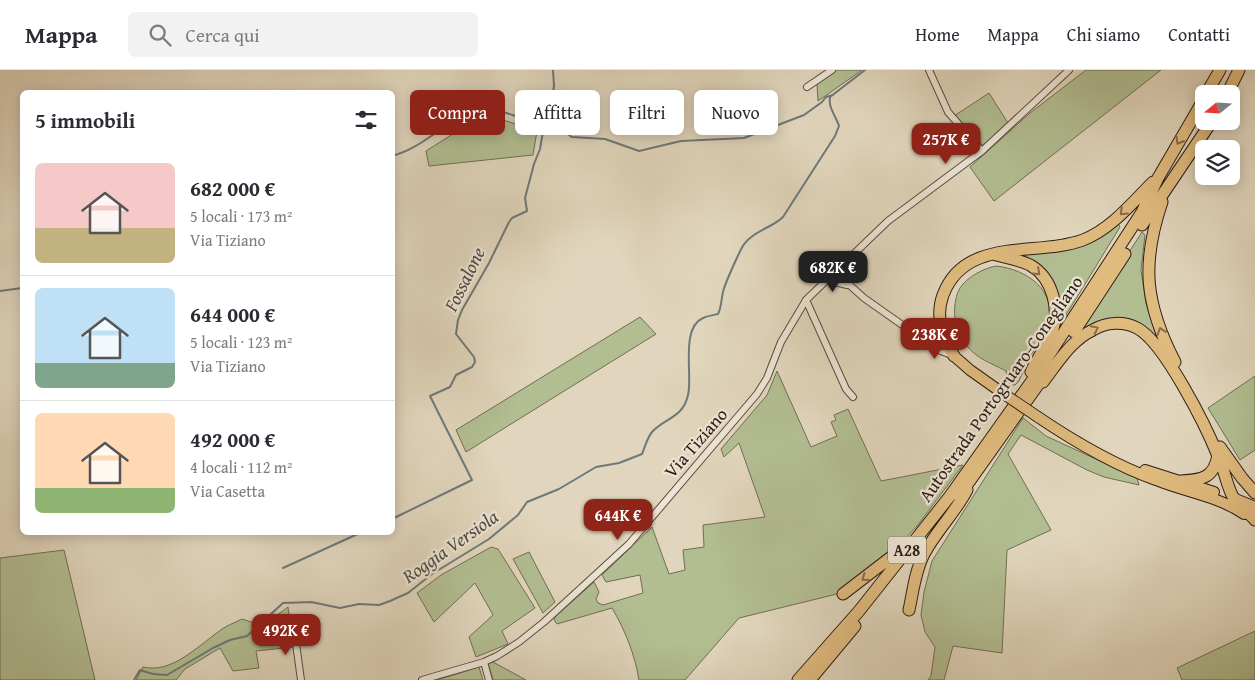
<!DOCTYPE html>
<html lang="it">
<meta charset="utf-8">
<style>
body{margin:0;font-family:"Gentium Book Plus",serif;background:#f2f2f3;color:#2b2b33;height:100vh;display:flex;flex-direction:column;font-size:19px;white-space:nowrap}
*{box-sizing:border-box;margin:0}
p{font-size:16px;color:#7c7c81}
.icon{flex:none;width:28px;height:28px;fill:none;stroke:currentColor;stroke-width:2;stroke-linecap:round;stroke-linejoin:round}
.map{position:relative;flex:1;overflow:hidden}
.panel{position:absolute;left:20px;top:20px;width:375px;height:445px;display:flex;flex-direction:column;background:#fff;border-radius:8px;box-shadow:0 2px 12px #0003}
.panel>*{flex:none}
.banner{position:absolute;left:410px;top:20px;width:475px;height:45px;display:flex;gap:10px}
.needle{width:32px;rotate:252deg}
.buttons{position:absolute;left:1195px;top:15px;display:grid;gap:10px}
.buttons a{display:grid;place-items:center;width:45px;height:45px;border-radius:8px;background:#fff;box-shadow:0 2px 12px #0003;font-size:25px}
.price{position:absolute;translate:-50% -42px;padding:0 11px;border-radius:10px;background:#8f2418;color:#fff;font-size:16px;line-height:32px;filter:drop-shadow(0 1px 2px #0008)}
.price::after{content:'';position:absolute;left:50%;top:30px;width:15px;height:11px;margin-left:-8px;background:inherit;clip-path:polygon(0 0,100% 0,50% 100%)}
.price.on{background:#222;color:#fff}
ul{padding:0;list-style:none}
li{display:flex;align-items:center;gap:15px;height:125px;padding:0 15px}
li+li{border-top:1px solid #e1e1e2}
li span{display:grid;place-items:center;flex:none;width:140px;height:100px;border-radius:8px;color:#555}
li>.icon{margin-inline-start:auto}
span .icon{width:60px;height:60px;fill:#fffc;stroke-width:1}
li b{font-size:21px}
h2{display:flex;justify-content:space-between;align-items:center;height:60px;padding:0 15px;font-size:21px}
.tag{padding:0 18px;border-radius:8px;background:#fff;box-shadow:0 2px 12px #0003;font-size:18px;line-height:45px}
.tag.on{background:#8f2418;color:#fff}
header{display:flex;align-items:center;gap:30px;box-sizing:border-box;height:70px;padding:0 25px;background:#fff;border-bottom:1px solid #e1e1e2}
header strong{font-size:24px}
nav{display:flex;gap:28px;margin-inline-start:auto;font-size:18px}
.search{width:350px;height:45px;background:#f2f2f3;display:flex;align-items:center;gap:12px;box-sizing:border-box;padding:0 18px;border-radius:8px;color:#7c7c81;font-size:19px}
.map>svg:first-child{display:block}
</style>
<header>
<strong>Mappa</strong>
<div class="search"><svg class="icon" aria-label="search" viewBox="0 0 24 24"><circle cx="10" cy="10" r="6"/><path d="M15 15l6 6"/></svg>Cerca qui</div>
<nav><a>Home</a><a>Mappa</a><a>Chi siamo</a><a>Contatti</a></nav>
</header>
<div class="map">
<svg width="1255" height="610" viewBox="0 0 1255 610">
<rect width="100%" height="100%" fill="#e1d6bd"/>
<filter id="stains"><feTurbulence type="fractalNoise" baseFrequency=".004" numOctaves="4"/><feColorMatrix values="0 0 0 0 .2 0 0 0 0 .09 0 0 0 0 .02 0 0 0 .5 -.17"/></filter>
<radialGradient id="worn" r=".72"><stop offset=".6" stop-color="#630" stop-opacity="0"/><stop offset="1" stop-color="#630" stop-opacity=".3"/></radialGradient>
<path fill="#b2be92" stroke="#706e54" d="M836,0H862L818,31L817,14Z
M1086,0H1161L994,131L970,97L1030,43Z
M989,23L1008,53L984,77L954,46Z
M494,47L537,61L533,85L429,96L426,81L478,48Z
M1118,153L1120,157L1060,255L1057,251L1056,229L1014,182L1043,181Z
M1142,162L1145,165L1141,200L1146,233L1157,268L1155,269L1133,253L1076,264Z
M996,196C1026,199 1058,220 1048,255C1044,268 1033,280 1027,293C1024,299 1022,305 1019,311L1015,315H1010L1006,301C987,291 976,289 962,270C953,258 952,231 960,218C967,207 984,198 996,196Z
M640,247L656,264L466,382L456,360Z
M777,301L811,377L837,366L831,352L836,350L834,345L848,339L881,411L963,395L917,456L893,482L837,524L739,548L685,610H639C635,585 625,560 612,538L557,554L554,550L555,547L594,512L599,522L596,529L598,533L603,535L643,523L640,505L606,512L602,505L652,457L669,504L685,500L683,480L704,477L703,455L765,447L739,373L724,387L721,379L767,325Z
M1255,306V380L1240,390L1208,338Z
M1023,348L1046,366L1137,408L1139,415L1104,407L1087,400L1021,365L1008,384L1051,460L1007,480L1002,583L953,576L944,610H928L931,606L935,577L925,562L921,545L924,522L932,491Z
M491,477L498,479L535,538L502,561L508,574L476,587L469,567L493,545L475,513L434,552L417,523L441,505Z
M64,480L95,610H0V488Z
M529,482L555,532L543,543L513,489Z
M288,537L293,577L256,581L259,598L233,601L220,578L185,599L176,610H136L143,597C171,604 197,577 218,562C225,556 234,553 242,549L257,554L256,561Z
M1255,561V610H1182L1177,598Z
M493,592L526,610H493L488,593Z
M479,597L483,610H437Z"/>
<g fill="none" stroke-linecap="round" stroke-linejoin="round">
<path stroke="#6d7979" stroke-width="2" d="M545,50L572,67L605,69L639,81L681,71L744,68L804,45L822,32L826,27L833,25
M392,86C424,78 446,49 478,41C502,34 522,55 545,50
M0,221L22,218
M392,449L472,410L430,326L450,317L456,305L472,297L475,292L474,287L456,264L458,250L462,240L489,193L509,152L512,148L527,141L525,128L534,94L540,79L545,50L551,35L554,16L553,0
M283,498L362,462
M134,610L140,600L153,604L167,605L213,578L230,570L247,566L283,533L311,532L340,538L359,534L379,535L390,531L408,523L432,504L489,469L518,445L527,432L559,419L596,397L619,393L642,384C645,377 647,368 652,362C665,348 683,348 688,325C693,306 680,258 703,248C707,246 713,245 718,244C722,236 721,230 723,222C724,216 741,177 745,173C755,160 772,158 783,147L835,66L839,56C836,46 828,38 830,27L865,0"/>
<defs>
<path id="minor" d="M929,0L948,42L982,81
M807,17L832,0
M835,202L864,228L925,271L941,281L954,286
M827,210L847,215
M806,230L846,319L853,327
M294,559L301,610
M484,592L489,610
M422,610L484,592L497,586L519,572L544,552L629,474L757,324L767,308L781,272L806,230L888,151L982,81L1069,0"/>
<path id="primary" d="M954,286L970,300L1001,322
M1038,347C1075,372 1114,395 1156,410C1185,422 1218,426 1244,444
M1145,400L1214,422
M1233,428L1255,437"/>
<path id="motorway" d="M1206,24L1220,0
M1227,24L1239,0
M1162,132C1141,194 1145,234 1175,292
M1142,155L1212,51
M996,185C1008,188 1020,190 1030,195C1053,208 1061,241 1051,264C1046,277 1037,289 1031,302
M1074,262L1125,184
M925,271L937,265L941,260
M954,286C942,267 935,247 943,225C965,166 1037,187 1083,170C1111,159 1132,133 1153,112
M1043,312C1057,294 1071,270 1093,260C1106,252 1123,251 1137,258C1164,272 1206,356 1218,386C1224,398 1226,413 1232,425C1236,435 1249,442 1255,450
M1220,377L1242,408L1255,423
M1181,411C1202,410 1214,408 1218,385
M959,426L1045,305
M843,524L899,481
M909,540C913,522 915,501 924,484C936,461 955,443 967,420
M798,610L859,541L950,426L1036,305L1142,142L1158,108L1204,29
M810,610L855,556"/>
</defs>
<use href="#minor" stroke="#5a4b3f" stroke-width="8"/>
<use href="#primary" stroke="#2d1d15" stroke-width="12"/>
<use href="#motorway" stroke="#2d1d15" stroke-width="13"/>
<use href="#minor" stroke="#ece4d4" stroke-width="6"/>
<use href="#primary" stroke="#e0bb7e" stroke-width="10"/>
<use href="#motorway" stroke="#e0bb7e" stroke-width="11"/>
<defs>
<path id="primary-bridge" d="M1001,322L1038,347"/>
</defs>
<use href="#primary-bridge" stroke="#2d1d15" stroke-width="12" stroke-linecap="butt"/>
<use href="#primary-bridge" stroke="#e0bb7e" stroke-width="10"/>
</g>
<defs><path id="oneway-chevron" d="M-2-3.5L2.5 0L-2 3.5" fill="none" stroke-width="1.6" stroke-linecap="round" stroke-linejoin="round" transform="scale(1.25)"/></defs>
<g stroke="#866c4a">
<use href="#oneway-chevron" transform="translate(1179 71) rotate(120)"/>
<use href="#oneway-chevron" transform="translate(1123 142) rotate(136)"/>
<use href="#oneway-chevron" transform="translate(1037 202) rotate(43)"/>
<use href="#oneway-chevron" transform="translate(1095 259) rotate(-26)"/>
<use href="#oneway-chevron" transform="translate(1161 261) rotate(-109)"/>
<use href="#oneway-chevron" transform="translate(865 508) rotate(144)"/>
</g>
<g text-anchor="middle" stroke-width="4.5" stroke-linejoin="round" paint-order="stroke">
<rect fill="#ece4d4" stroke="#66594e" stroke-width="1" x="888" y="466.5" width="38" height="27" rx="4"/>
<g font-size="16" font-weight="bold" fill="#2d1d15">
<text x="907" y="486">A28</text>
</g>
<g font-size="18" fill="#2d1d15" stroke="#ece4d4">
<text transform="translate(1001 319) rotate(-55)" y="6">Autostrada Portogruaro-Conegliano</text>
<text transform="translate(696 373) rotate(-49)" y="6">Via Tiziano</text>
</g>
<g font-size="19" font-style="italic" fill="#4d4b47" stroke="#ece4d4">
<text transform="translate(464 209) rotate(-64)" y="7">Fossalone</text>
<text transform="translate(450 476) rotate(-35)" y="7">Roggia Versiola</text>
</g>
</g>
<rect width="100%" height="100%" filter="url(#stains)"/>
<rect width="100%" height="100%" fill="url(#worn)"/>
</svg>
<div class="buttons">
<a><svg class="needle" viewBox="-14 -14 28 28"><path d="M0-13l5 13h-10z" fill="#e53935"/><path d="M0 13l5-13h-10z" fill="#7c7c81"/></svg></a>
<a><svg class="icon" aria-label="layers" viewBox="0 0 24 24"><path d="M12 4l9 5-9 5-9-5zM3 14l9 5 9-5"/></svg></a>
</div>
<b class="price" style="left:946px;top:95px">257K €</b>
<b class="price on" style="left:833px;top:223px">682K €</b>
<b class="price" style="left:935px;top:290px">238K €</b>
<b class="price" style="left:618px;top:471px">644K €</b>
<b class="price" style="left:286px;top:586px">492K €</b>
<div class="banner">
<a class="tag on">Compra</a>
<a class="tag">Affitta</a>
<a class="tag">Filtri</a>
<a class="tag">Nuovo</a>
</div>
<section class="panel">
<h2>5 immobili<svg class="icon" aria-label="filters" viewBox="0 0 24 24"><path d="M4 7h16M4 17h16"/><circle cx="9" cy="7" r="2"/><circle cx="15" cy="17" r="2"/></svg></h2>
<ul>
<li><span style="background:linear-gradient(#f6c9c9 65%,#c2b280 0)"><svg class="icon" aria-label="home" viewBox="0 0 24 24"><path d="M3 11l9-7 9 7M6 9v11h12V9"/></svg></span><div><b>682 000 €</b><p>5 locali · 173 m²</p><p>Via Tiziano</p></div></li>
<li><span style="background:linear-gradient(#bfe0f5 75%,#7fa58c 0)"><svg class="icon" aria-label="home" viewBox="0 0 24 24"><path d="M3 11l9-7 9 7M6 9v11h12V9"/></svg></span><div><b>644 000 €</b><p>5 locali · 123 m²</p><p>Via Tiziano</p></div></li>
<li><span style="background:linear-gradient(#ffd9b3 75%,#8fb573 0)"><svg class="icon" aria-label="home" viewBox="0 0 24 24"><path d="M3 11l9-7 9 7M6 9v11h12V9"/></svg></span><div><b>492 000 €</b><p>4 locali · 112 m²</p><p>Via Casetta</p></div></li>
</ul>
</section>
</div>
